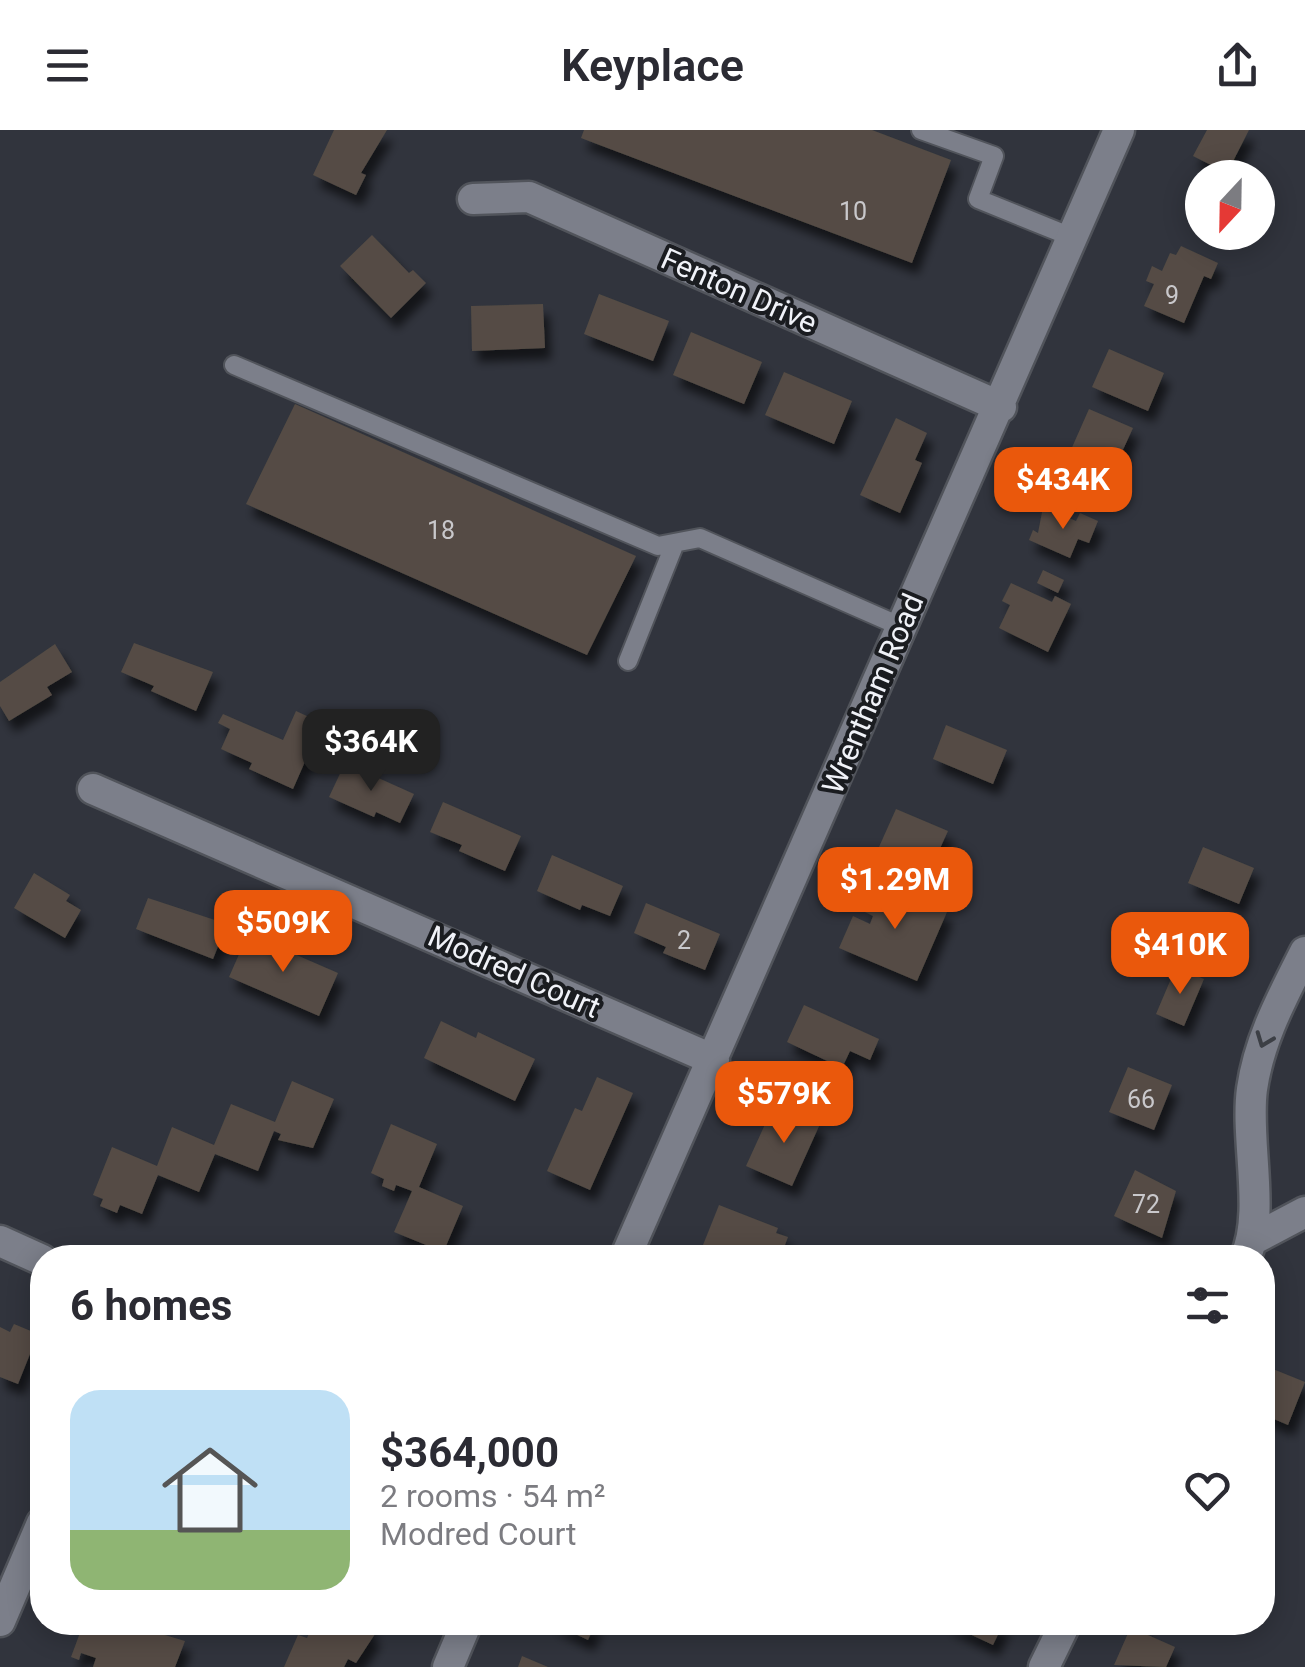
<!DOCTYPE html>
<meta charset="utf-8">
<style>
body{margin:0;font-family:Roboto,sans-serif;background:#f2f2f3;color:#2b2b33;height:100vh;display:flex;flex-direction:column;font-size:38px;white-space:nowrap}
*{box-sizing:border-box;margin:0}
p{font-size:32px;color:#7c7c81}
.icon{flex:none;width:55px;height:55px;fill:none;stroke:currentColor;stroke-width:2;stroke-linecap:round;stroke-linejoin:round}
.map{position:relative;flex:1;overflow:hidden}
.sheet{position:absolute;left:30px;top:1115px;width:1245px;height:390px;display:flex;flex-direction:column;background:#fff;border-radius:40px;box-shadow:0 5px 25px #0003}
.sheet>*{flex:none}
.needle{width:65px;rotate:202deg}
.fabs{position:absolute;left:1185px;top:30px;display:grid;gap:20px}
.fabs a{display:grid;place-items:center;width:90px;height:90px;border-radius:50%;background:#fff;box-shadow:0 5px 25px #0003;font-size:50px}
.price{position:absolute;translate:-50% -85px;padding:0 22px;border-radius:20px;background:#ea580c;color:#fff;font-size:32px;line-height:65px;filter:drop-shadow(0 2px 5px #0008)}
.price::after{content:'';position:absolute;left:50%;top:60px;width:30px;height:22px;margin-left:-15px;background:inherit;clip-path:polygon(0 0,100% 0,50% 100%)}
.price.active{background:#222;color:#fff}
ul{padding:0;list-style:none}
li{display:flex;align-items:center;gap:30px;height:250px;padding:0 40px}
li span{display:grid;place-items:center;flex:none;width:280px;height:200px;border-radius:30px;color:#555}
li>.icon{margin-inline-start:auto}
span .icon{width:120px;height:120px;fill:#fffc;stroke-width:1}
li b{font-size:42px}
h2{display:flex;justify-content:space-between;align-items:center;height:120px;padding:0 40px;font-size:42px}
header{display:flex;justify-content:space-between;align-items:center;height:130px;padding:0 40px;background:#fff;font-size:45px;font-weight:600}
.map>svg:first-child{display:block}
</style>
<header><svg class="icon" aria-label="menu" viewBox="0 0 24 24"><path d="M4 6h16M4 12h16M4 18h16"/></svg>Keyplace<svg class="icon" aria-label="share" viewBox="0 0 24 24"><path d="M12 15V3M7 8l5-5 5 5M5 13v7h14v-7"/></svg></header>
<div class="map">
<svg width="1305" height="1537" viewBox="0 0 1305 1537">
<defs>
<filter id="shadow"><feDropShadow dx="6" dy="11" stdDeviation="5" flood-color="#0009"/></filter>
</defs>
<rect width="100%" height="100%" fill="#31343d"/>
<path fill="#544c44" filter="url(#shadow)" d="M334,0H387L361,43L366,45L356,65L313,45Z
M584,0H872L951,30L912,133L581,8Z
M1207,0H1249L1227,43L1193,26Z
M372,105L409,143L413,140L426,153L391,188L340,136Z
M1181,116L1218,133L1211,149L1204,146L1184,193L1144,176L1154,154L1146,151L1152,136L1162,141L1170,123L1176,125Z
M599,164L669,191L653,231L584,204Z
M543,174L545,218L472,221L471,176Z
M691,202L762,232L744,274L673,245Z
M1109,219L1164,243L1148,281L1092,257Z
M784,242L852,271L834,314L765,285Z
M295,274L636,426L587,525L246,374Z
M1089,279L1133,298L1109,350L1066,331Z
M896,288L927,303L915,330L922,333L900,383L860,365Z
M1043,377L1076,391L1080,383L1098,391L1089,413L1078,409L1070,428L1029,410L1033,400L1038,403Z
M1043,440L1064,450L1058,463L1037,453Z
M1011,453L1052,472L1055,466L1071,474L1048,522L999,498L1010,475L1002,471Z
M134,513L213,542L196,581L151,561L154,556L121,542Z
M55,514L72,542L47,557L52,565L9,591L0,576V552Z
M296,581L322,593L293,659L249,639L252,633L221,619L230,599L218,593L223,584L283,610Z
M946,595L1007,620L993,654L933,629Z
M345,633L414,664L400,693L376,682L374,687L329,667Z
M443,672L521,706L505,741L459,721L462,715L430,702Z
M896,679L948,701L930,740L879,717Z
M1203,717L1254,738L1239,774L1188,753Z
M552,725L623,756L610,786L582,775L580,780L537,761Z
M34,743L70,765L66,771L81,780L65,808L14,778Z
M878,753L947,782L917,851L839,818L853,786L870,794L873,786L865,782Z
M148,768L227,794L213,829L136,799Z
M646,773L720,804L705,840L663,823L666,817L634,803Z
M248,804L338,843L319,886L229,847Z
M1176,837L1204,849L1184,896L1156,884Z
M804,875L879,909L870,930L850,921L842,938L787,912Z
M441,891L476,908L478,902L535,929L515,971L424,928Z
M1128,937L1172,955L1154,1000L1109,982Z
M597,947L633,963L590,1060L547,1041L575,978L582,981Z
M292,951L334,969L313,1018L278,1010L281,1004L274,1001L258,1041L215,1024L199,1062L158,1045L142,1084L120,1075L117,1083L100,1076L103,1069L93,1065L112,1017L157,1036L172,997L214,1015L231,974L275,992Z
M784,977L820,994L792,1056L746,1036L767,990L776,994Z
M391,994L437,1014L419,1057L463,1076L446,1116L471,1128H433L436,1119L394,1102L412,1061L396,1055L394,1061L382,1056L384,1049L371,1043Z
M1135,1040L1176,1061L1162,1108L1114,1086Z
M719,1075L778,1098L776,1103L788,1107L780,1128H723V1122L703,1115Z
M14,1194L38,1204L18,1254L0,1247V1197L10,1202Z
M1263,1235L1305,1252L1288,1295L1262,1284Z
M84,1492H121L185,1511L175,1537H93L96,1528L81,1523L79,1530L71,1527Z
M314,1492H372L368,1501L375,1504L356,1533L348,1529L344,1537H284L298,1505L307,1508Z
M550,1492H596L588,1510Z
M944,1492H1004L993,1515Z
M1133,1492H1145L1141,1502L1175,1517L1166,1537L1114,1535Z
M522,1526L548,1537H518Z"/>
<g fill="none" stroke-linecap="round" stroke-linejoin="round">
<defs>
<path id="lane" d="M921,0L994,26L978,69L1074,108
M234,235L658,416L700,408L902,497
M628,531L675,413"/>
<path id="street" d="M473,69L529,67L1001,277
M93,659L714,930
M1254,1109L1305,1082
M0,1111L42,1130
M625,1128L1119,0
M1245,1128C1266,1084 1245,1009 1252,959C1259,909 1283,866 1305,822
M0,1491L42,1393
M448,1537L467,1492
M1044,1537L1066,1492"/>
</defs>
<use href="#lane" stroke="#51545b" stroke-width="22"/>
<use href="#street" stroke="#51545b" stroke-width="35"/>
<use href="#lane" stroke="#7c7f8a" stroke-width="18"/>
<use href="#street" stroke="#7c7f8a" stroke-width="30"/>
</g>
<defs><path id="oneway-chevron" d="M-2-3.5L2.5 0L-2 3.5" fill="none" stroke-width="1.6" stroke-linecap="round" stroke-linejoin="round" transform="scale(2.5)"/></defs>
<use stroke="#3c3f45" href="#oneway-chevron" transform="translate(1264 910) rotate(111)"/>
<g text-anchor="middle" stroke-width="8" stroke-linejoin="round" paint-order="stroke">
<g font-size="25" fill="#c9c8cb">
<text x="853" y="90">10</text>
<text x="1172" y="174">9</text>
<text x="441" y="409">18</text>
<text x="684" y="819">2</text>
<text x="1141" y="978">66</text>
<text x="1146" y="1083">72</text>
</g>
<g font-size="30" fill="#f0f2f8" stroke="#1a1c20">
<text transform="translate(739 161) rotate(24)" y="10">Fenton Drive</text>
<text transform="translate(873 564) rotate(-67)" y="10">Wrentham Road</text>
<text transform="translate(514 842) rotate(24)" y="10">Modred Court</text>
</g>
</g>
</svg>
<div class="fabs">
<a><svg class="needle" viewBox="-14 -14 28 28"><path d="M0-13l5 13h-10z" fill="#e53935"/><path d="M0 13l5-13h-10z" fill="#7c7c81"/></svg></a>
</div>
<b class="price" style="left:1063px;top:402px">$434K</b>
<b class="price active" style="left:371px;top:664px">$364K</b>
<b class="price" style="left:895px;top:802px">$1.29M</b>
<b class="price" style="left:283px;top:845px">$509K</b>
<b class="price" style="left:1180px;top:867px">$410K</b>
<b class="price" style="left:784px;top:1016px">$579K</b>
<section class="sheet">
<h2>6 homes<svg class="icon" aria-label="filters" viewBox="0 0 24 24"><path d="M4 7h16M4 17h16"/><circle cx="9" cy="7" r="2"/><circle cx="15" cy="17" r="2"/></svg></h2>
<ul>
<li><span style="background:linear-gradient(#bfe0f5 70%,#8fb573 0)"><svg class="icon" aria-label="home" viewBox="0 0 24 24"><path d="M3 11l9-7 9 7M6 9v11h12V9"/></svg></span><div><b>$364,000</b><p>2 rooms · 54 m²</p><p>Modred Court</p></div><svg class="icon" aria-label="heart" viewBox="0 0 24 24"><path d="M12 20l-8-8c-3-5 5-10 8-4 3-6 11-1 8 4z"/></svg></li>
</ul>
</section>
</div>
